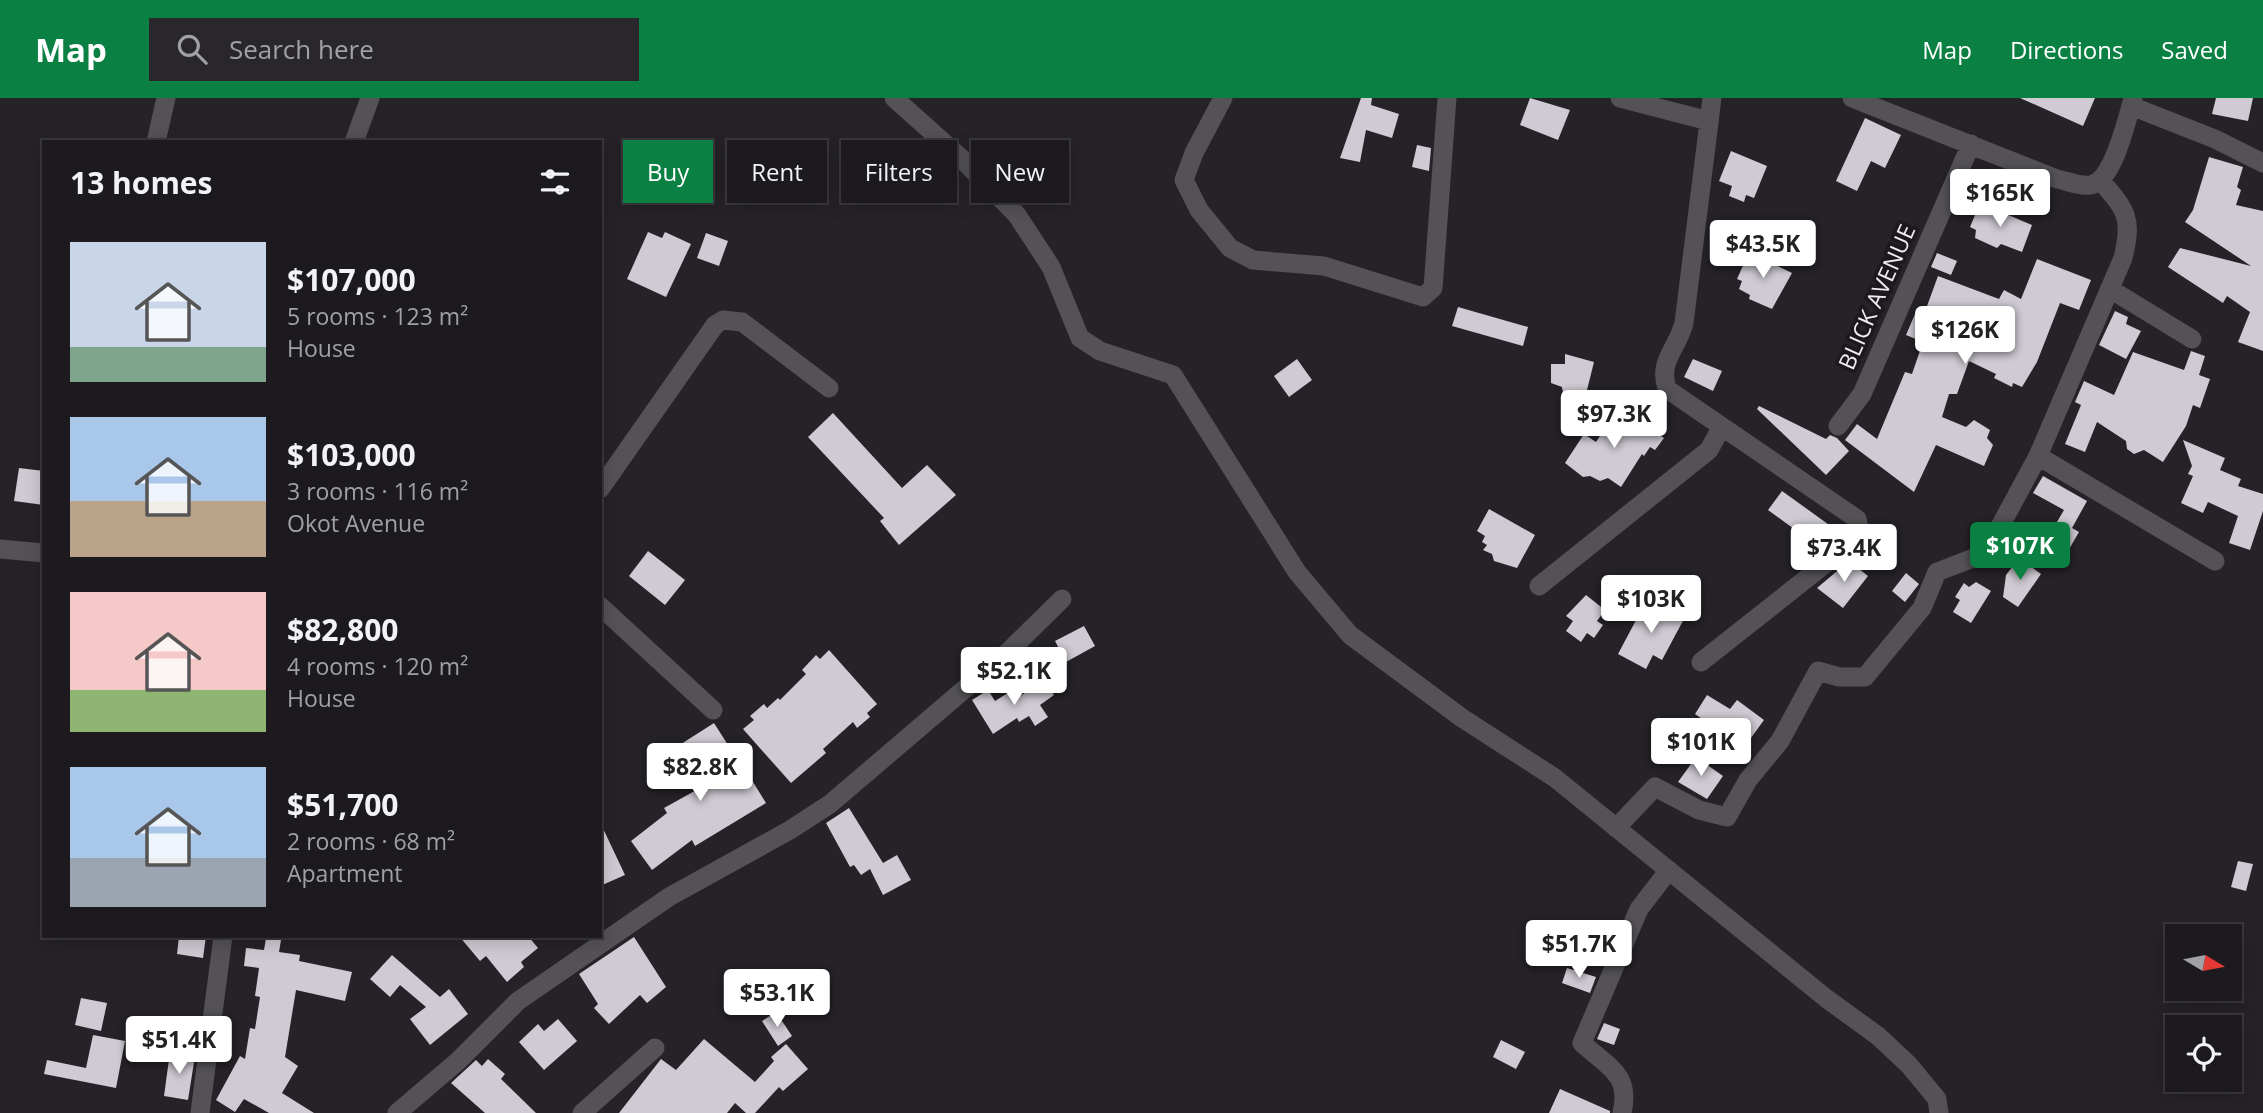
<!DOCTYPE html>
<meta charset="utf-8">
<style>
body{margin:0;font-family:"Open Sans",sans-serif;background:#29272b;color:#f1f3f6;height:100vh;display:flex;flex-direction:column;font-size:26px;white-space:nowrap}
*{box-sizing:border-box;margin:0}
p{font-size:23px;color:#a0a1a4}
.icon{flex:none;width:38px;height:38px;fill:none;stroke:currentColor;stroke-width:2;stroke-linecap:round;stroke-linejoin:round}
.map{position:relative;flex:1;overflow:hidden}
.side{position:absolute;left:42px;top:42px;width:560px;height:798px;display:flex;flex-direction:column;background:#1c1a1e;border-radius:0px;box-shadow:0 4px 18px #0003,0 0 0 2px #3a383c}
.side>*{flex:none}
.banner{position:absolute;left:623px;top:42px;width:665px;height:63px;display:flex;gap:14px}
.needle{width:46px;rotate:100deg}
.tools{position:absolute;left:2165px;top:826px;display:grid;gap:14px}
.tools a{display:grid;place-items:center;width:77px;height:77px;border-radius:0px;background:#1c1a1e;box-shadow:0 4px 18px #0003,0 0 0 2px #3a383c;font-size:35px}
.price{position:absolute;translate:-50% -60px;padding:0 16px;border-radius:7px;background:#fff;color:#222;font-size:23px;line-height:46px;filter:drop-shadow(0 2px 4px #0008)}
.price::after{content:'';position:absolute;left:50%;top:42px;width:21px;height:16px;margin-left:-10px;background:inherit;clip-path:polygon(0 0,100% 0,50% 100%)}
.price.on{background:#0b8043;color:#fff}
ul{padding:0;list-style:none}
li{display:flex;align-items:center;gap:21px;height:175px;padding:0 28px}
li span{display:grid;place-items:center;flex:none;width:196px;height:140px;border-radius:0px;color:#555}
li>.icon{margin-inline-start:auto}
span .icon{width:84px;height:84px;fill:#fffc;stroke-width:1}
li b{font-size:30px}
h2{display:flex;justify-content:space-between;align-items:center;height:84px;padding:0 28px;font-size:30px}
.pill{padding:0 24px;border-radius:0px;background:#1c1a1e;box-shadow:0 4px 18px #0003,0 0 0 2px #3a383c;font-size:24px;line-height:63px}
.pill.on{background:#0b8043;color:#fff}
header{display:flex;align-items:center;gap:42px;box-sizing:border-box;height:98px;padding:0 35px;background:#0b8043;color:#fff}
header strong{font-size:33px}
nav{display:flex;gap:38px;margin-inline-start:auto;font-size:24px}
.search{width:490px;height:63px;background:#29272b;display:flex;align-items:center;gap:18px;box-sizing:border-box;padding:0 24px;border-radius:0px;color:#a0a1a4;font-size:26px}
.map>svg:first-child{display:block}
</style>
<header>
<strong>Map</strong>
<div class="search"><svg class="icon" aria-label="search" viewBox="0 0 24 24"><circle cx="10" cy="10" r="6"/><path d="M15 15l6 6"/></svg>Search here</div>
<nav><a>Map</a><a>Directions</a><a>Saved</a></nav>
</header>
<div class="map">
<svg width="2263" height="1015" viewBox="0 0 2263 1015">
<rect width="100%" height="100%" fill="#252228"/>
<path fill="#cfcad3" d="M1361,0H1372L1371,7L1399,16L1392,40L1366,32L1360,64L1340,60Z
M1530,0L1570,12L1558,42L1520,27Z
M2020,0H2095L2083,28Z
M2216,0H2253L2248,23L2212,16Z
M1865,20L1901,37L1885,70L1871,63L1857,93L1836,83Z
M1417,47L1431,50L1429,73L1412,69Z
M1731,53L1767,68L1754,100L1746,97L1744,104L1729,98L1732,88L1719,83Z
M2209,59L2243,69L2237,89L2241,92L2236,107L2263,113V253L2238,244L2250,214L2227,198L2223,205L2168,169L2180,150L2251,168L2185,124L2193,112Z
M1980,105L2032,127L2022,154L2001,146L1997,150L1975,140L1976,132L1970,129Z
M648,134L662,140L665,134L691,146L666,199L627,181Z
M706,135L728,143L719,168L697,160Z
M1749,154L1792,175L1772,211L1749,201L1750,197L1739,191L1742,183L1737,181Z
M1937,155L1957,163L1951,177L1931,169Z
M2037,161L2091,182L2079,212L2060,205L2037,264L2022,289L2013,285L2012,289L1994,280L1996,276L1969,263L1957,296H1949L1942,319L1966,329L1974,322L1990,332L1987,340L1993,347L1984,368L1936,347L1914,394L1845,342L1857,326L1877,341L1905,274L1912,276L1923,244L1906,237L1915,216L1923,219L1938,178L1999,201L2004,192L2021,201Z
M1458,209L1528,229L1523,248L1452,228Z
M2115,213L2128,219L2126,226L2141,233L2126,261L2099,247Z
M2191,253L2205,258L2199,277L2210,281L2200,310L2193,307L2186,328L2163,364L2144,352L2134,356L2127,351L2126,343L2097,324L2085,354L2065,346L2081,307L2075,304L2084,283L2114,297L2133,254L2184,272Z
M1565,256L1594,264L1585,300L1563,295L1562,289L1551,285V266H1565Z
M1297,261L1312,282L1289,299L1274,278Z
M1693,261L1722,273L1713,293L1684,279Z
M1759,308L1826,341L1830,337L1837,340L1849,353L1826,377L1757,311Z
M1618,310L1664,340L1655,352L1650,349L1644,358L1642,356L1621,389L1608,380L1600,383L1590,378L1583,379L1565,365L1584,336L1596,344Z
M833,315L902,390L927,367L956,397L899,447L880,423L884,420L808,339Z
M2183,342L2225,360L2220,372L2241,381L2238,388L2263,396V413L2250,452L2229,445L2238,418L2208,404L2203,415L2181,405L2193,378L2188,376L2192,368Z
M19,370L44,373V407L14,403Z
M2043,378L2087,403L2072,430L2079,434L2068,453L2047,441L2064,412L2033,395Z
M1782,393L1839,434L1831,445L1823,452L1768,412Z
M1489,411L1535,437L1517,470L1494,463L1492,456L1483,452L1487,447L1482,444L1485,438L1477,433Z
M648,453L685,482L665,507L629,478Z
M2019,460L2041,476L2018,509L2003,499L2006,477Z
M1849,463L1868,478L1843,510L1817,490Z
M1906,475L1919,486L1905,504L1892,493Z
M1976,484L1991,493L1971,525L1953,514L1960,502L1955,499L1964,485L1969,489Z
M1586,497L1605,512L1597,523L1603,527L1594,540L1587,535L1581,544L1566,533L1573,523L1566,518Z
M1660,505L1685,519L1662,562L1653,557L1646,571L1618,556L1643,509L1654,515Z
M1084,528L1095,548L1066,564L1055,543Z
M829,552L877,606L867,615L870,619L857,630L853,624L823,651L826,655L791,685L743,631L754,622L750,618L764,606L767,610L778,600L780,602L806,576L802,572L816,557L820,561Z
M1043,582L1054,597L1040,607L1048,619L1035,628L1029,618L1019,624L1017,620L993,636L972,602L988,592L995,603L1011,593L1016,601Z
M1707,597L1730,611L1737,602L1764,622L1748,644L1744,641L1739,647L1695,616Z
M714,625L728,647L714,656L733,685L748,676L766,705L695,748L692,742L652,772L631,743L667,715L664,710L700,690L695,682L698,679L678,648Z
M1696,659L1723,678L1707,701L1678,684Z
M849,710L883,765L897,757L911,782L883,797L870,771L861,777L854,767L850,769L826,725Z
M600,724L625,777L600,788Z
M2238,763L2253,766L2246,793L2231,789Z
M179,838H206L203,860L177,856Z
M459,838H528L538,850L521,864L524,869L507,884L486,858L480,863Z
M634,839L666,889L647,905L640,897L609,926L594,910L598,906L579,876Z
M266,840L281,842L279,854L300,857L299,863L352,874L345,903L296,892L285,959L298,968L282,995L314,1015H269L244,1001L235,1014L216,1002L240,958L245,961L250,930L255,931L260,899L255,898L259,870L244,868L246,850L264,852Z
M392,857L440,899L449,891L468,916L430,947L410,921L426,909L400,887L390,899L370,881Z
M1567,870L1596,879L1590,895L1562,885Z
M81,900L107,905L101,933L75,927Z
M776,914L792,938L778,948L762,923Z
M558,921L577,943L544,972L519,944L538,926L544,933Z
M1604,925L1620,931L1614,947L1597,941Z
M93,937L125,943L116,990L44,976L47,962L86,970Z
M704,941L755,984L774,963L771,959L786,946L808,971L783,993L779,989L755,1015H746L735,1005L727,1015H619L661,961L676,972Z
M1501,942L1525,954L1516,971L1493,959Z
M170,954L195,958L188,1002L164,998Z
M488,961L505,976L501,981L536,1015H485L451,985L476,962L482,968Z
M1560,991L1610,1013V1015H1549Z"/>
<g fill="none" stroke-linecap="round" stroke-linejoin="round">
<path stroke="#545256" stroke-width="19" d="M894,0L961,60L1017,117L1051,169L1080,240L1100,253L1173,277L1297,474L1350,537L1462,620L1555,680L1827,901L1878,938L1909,967L1937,1001L1939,1015
M1223,0L1194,55L1184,82L1199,112L1230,150L1253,162L1324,168L1423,199L1433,190L1447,0
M1620,0L1709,23
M1852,0L2057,81C2067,83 2081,89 2091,87C2113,82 2125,28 2131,8
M2133,0L2131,8L2215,41L2263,65
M156,44L166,0
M354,44L370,0
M2110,191L2192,241
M1838,328L1862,296L1971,46
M2038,358L2215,463
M600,391L715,227L723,222L742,224L829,290
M0,451L44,455
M1539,488L1709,352L1721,330
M600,508L713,612
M1701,564L1854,443L1859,430L1857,421L1667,291C1658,262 1677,252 1684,225L1712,0
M1616,730L1655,689L1699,712L1727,719L1748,682L1780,643L1818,573L1839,579H1865L1922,510L1937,474L1976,459L1990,447L2038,358L2123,160C2133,119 2126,112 2100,82
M200,1015L223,838
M397,1015L458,963L518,903L669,799L790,732L830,706L1008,554L1062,501
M582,1015L655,950
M1622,1015C1631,976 1608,969 1582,945L1639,811L1669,772"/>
</g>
<g text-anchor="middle" stroke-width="7" stroke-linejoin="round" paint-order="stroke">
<g font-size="23" fill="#f0edf2" stroke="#1c181f">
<text transform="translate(1877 199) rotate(-66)" y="8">BLICK AVENUE</text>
</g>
</g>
</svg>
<div class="tools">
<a><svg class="needle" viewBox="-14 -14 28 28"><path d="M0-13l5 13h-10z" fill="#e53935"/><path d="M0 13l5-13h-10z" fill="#a0a1a4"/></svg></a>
<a><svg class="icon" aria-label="locate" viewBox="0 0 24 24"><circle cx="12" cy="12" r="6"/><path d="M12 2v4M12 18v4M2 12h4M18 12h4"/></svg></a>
</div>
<b class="price" style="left:2000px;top:131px">$165K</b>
<b class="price" style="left:1763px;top:182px">$43.5K</b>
<b class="price" style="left:1965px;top:268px">$126K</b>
<b class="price" style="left:1614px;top:352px">$97.3K</b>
<b class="price on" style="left:2020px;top:484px">$107K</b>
<b class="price" style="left:1844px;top:486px">$73.4K</b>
<b class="price" style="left:1651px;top:537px">$103K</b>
<b class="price" style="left:1014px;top:609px">$52.1K</b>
<b class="price" style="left:1701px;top:680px">$101K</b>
<b class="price" style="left:700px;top:705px">$82.8K</b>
<b class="price" style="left:1579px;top:882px">$51.7K</b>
<b class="price" style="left:777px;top:931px">$53.1K</b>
<b class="price" style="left:179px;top:978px">$51.4K</b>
<div class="banner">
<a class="pill on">Buy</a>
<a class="pill">Rent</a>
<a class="pill">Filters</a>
<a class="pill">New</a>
</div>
<section class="side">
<h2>13 homes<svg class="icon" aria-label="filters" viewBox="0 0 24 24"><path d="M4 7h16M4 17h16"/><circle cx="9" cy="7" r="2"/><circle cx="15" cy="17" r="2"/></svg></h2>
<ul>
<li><span style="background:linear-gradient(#c9d6e8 75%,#7fa58c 0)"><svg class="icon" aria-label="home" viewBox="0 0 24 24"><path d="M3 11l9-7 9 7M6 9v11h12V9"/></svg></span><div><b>$107,000</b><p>5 rooms · 123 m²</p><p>House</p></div></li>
<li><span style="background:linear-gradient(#a9c7e8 60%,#b9a48a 0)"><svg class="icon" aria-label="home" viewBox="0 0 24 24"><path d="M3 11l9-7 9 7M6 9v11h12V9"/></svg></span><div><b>$103,000</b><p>3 rooms · 116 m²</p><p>Okot Avenue</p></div></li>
<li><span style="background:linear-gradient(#f6c9c9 70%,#8fb573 0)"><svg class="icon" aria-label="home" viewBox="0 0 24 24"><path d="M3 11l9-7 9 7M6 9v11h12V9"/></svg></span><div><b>$82,800</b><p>4 rooms · 120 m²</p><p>House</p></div></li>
<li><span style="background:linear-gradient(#a9c7e8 65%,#9aa5b1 0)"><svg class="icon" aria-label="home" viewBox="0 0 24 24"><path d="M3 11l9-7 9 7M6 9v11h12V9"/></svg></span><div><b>$51,700</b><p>2 rooms · 68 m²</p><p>Apartment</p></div></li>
</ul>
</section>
</div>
